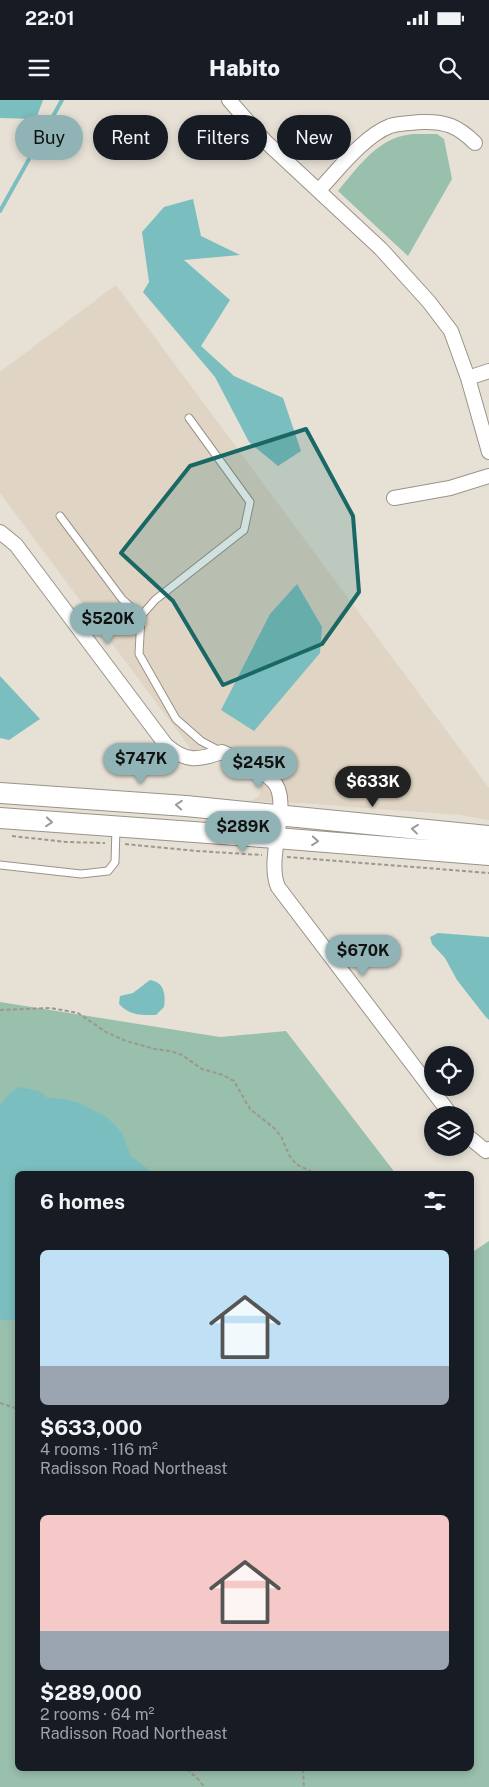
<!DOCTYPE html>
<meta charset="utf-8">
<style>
body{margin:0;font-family:"Public Sans",sans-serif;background:#20242c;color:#f1f3f6;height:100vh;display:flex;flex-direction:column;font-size:19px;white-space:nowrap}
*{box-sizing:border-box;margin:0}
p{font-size:16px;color:#9ea1a6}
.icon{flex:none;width:28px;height:28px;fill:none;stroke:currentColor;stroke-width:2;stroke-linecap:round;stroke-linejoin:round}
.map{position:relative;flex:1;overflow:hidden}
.drawer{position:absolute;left:15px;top:1071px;width:459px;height:600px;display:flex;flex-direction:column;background:#171b24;border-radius:8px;box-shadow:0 2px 8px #0003}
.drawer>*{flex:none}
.top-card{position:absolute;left:15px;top:15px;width:460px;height:45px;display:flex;gap:10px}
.fabs{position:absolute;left:424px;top:946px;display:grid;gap:10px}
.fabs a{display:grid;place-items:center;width:50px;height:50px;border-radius:50%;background:#171b24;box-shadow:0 2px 8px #0003;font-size:25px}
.price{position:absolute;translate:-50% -42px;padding:0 11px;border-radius:18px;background:#90b4b5;color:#111;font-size:16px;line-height:32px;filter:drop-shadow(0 1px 2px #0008)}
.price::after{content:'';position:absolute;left:50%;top:30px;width:15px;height:11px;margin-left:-8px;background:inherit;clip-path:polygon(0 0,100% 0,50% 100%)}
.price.selected{background:#222;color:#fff}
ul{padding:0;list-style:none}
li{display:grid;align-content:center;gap:10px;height:265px;padding:0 25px}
li span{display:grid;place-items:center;height:155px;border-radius:8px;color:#555}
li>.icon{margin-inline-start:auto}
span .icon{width:90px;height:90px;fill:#fffc;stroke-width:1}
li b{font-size:21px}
h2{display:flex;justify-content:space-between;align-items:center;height:60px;padding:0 25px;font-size:21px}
.pill{padding:0 18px;border-radius:22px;background:#171b24;box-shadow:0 2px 8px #0003;font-size:18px;line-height:45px}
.pill.selected{background:#90b4b5;color:#111}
.status{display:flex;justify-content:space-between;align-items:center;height:35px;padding:0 25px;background:#171b24;direction:ltr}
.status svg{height:14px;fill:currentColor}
header{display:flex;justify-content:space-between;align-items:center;height:65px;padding:0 25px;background:#171b24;font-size:22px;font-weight:800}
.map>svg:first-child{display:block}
</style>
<div class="status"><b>22:01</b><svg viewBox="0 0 49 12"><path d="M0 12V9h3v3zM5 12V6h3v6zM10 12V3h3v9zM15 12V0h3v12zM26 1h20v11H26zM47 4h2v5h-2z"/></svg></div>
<header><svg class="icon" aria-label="menu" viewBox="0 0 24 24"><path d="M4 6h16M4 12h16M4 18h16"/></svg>Habito<svg class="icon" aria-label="search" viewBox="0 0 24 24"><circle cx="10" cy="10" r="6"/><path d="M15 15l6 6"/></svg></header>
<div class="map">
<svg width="489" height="1687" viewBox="0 0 489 1687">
<rect width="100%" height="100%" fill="#e6e0d5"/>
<path fill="#e0d5c4" d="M116,185L489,688V720L460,715L301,703L246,701L253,700L259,696L261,688L258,680L202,648L200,652H193L0,393V272Z"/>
<path fill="#99c0ad" d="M413,34H437L444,39L452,79L408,156L338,91C353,73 370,49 393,39C399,36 407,35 413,34Z
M0,902L220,937L286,931L396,1074H18V1669H471V1153L489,1141V1687H0Z"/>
<path fill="#7bbebf" d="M0,0H43L36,19L0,18Z
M193,99L201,136L240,155L184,160L230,200L201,246L234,276L283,298L301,351L278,366L249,342L215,277L143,192L149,182L142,132L164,107Z
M297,484L322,527L320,553L254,631L221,610L270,514Z
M0,576L40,619L9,640L0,638Z
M438,833L489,837V920L485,916L457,880L445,858L432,844L430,837Z
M150,880C164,882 166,894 164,907L156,915C141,915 130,916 119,904L120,896L133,893Z
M18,987L39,991L48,998L64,999L79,1003L105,1016L115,1025L122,1033L131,1056L154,1074H18L17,1219L8,1221L0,1219V1005L10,993Z"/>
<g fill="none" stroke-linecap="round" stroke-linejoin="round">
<path stroke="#7bbebf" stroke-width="4" d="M0,111L62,0"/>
<defs>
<path id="service" d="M189,318L250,402L244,430L155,500L141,516L139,554L176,619L201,641L222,652
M60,416L122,499L141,516
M0,765L81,774L108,771L115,762L116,727"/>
<path id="minor" d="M229,0L265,41L381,149L429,202L451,231L468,278L489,352
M319,90C338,70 364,36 390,26C399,23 411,23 421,22C445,21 458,26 475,43
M468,278L489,271
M394,398L450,388L489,376
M0,432L16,445L166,645C187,663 198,660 222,652C239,660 260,668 273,681C293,701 265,757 278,787L451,1015
M465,1034L486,1051L489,1049"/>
<path id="secondary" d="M0,693L186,706L489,736
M0,718L276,738L489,755"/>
</defs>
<use href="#service" stroke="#999389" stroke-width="9"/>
<use href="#minor" stroke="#999389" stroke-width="16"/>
<use href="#secondary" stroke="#999389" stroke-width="22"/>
<path stroke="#9c978f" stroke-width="2" stroke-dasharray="4 2.5" stroke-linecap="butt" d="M12,736L66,742L105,743
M125,744L197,751L262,755
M287,757L489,773
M0,910L51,908L78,913L106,932L126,941L155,949L170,951L182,955L202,969L223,975L234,981L250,1009L274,1028L281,1036L289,1055L296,1064L316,1074
M0,1303L18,1309
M187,1669L200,1681L204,1687
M303,1669L304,1687"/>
<use href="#service" stroke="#fff" stroke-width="7"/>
<use href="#minor" stroke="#fff" stroke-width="14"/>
<use href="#secondary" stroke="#fff" stroke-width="20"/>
</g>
<defs><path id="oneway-chevron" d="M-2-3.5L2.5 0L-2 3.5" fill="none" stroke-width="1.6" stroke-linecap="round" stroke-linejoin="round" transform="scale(1.25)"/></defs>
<g stroke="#9c9a98">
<use href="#oneway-chevron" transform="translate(179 705) rotate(-176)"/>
<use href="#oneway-chevron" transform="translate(49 722) rotate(5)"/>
<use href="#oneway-chevron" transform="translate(415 729) rotate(-174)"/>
<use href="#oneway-chevron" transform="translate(315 741) rotate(5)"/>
</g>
<path fill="#1a6865" fill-opacity="0.2" stroke="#1a6865" stroke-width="4" stroke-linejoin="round" d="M306,329L353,416L359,492L322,544L223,585L173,501L121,453L190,366Z"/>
</svg>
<div class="fabs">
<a><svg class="icon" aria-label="locate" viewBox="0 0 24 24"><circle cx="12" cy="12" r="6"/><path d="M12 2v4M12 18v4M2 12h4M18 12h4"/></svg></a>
<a><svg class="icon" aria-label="layers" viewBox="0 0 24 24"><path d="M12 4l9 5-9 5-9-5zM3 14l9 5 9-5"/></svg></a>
</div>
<b class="price" style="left:108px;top:545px">$520K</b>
<b class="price" style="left:141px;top:685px">$747K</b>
<b class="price" style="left:259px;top:689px">$245K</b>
<b class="price selected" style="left:373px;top:708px">$633K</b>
<b class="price" style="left:243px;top:753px">$289K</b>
<b class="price" style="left:363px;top:877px">$670K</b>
<div class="top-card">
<a class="pill selected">Buy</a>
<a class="pill">Rent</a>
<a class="pill">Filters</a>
<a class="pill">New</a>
</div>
<section class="drawer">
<h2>6 homes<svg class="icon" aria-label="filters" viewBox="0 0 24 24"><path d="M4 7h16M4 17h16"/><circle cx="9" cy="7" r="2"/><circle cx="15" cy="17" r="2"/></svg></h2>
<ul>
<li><span style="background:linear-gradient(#bfe0f5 75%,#9aa5b1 0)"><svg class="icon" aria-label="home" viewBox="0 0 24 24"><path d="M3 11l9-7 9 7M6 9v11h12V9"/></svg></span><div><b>$633,000</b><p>4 rooms · 116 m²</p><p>Radisson Road Northeast</p></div></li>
<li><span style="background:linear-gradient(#f6c9c9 75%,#9aa5b1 0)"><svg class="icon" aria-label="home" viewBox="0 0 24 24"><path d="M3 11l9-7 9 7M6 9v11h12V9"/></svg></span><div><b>$289,000</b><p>2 rooms · 64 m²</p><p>Radisson Road Northeast</p></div></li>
</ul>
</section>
</div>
